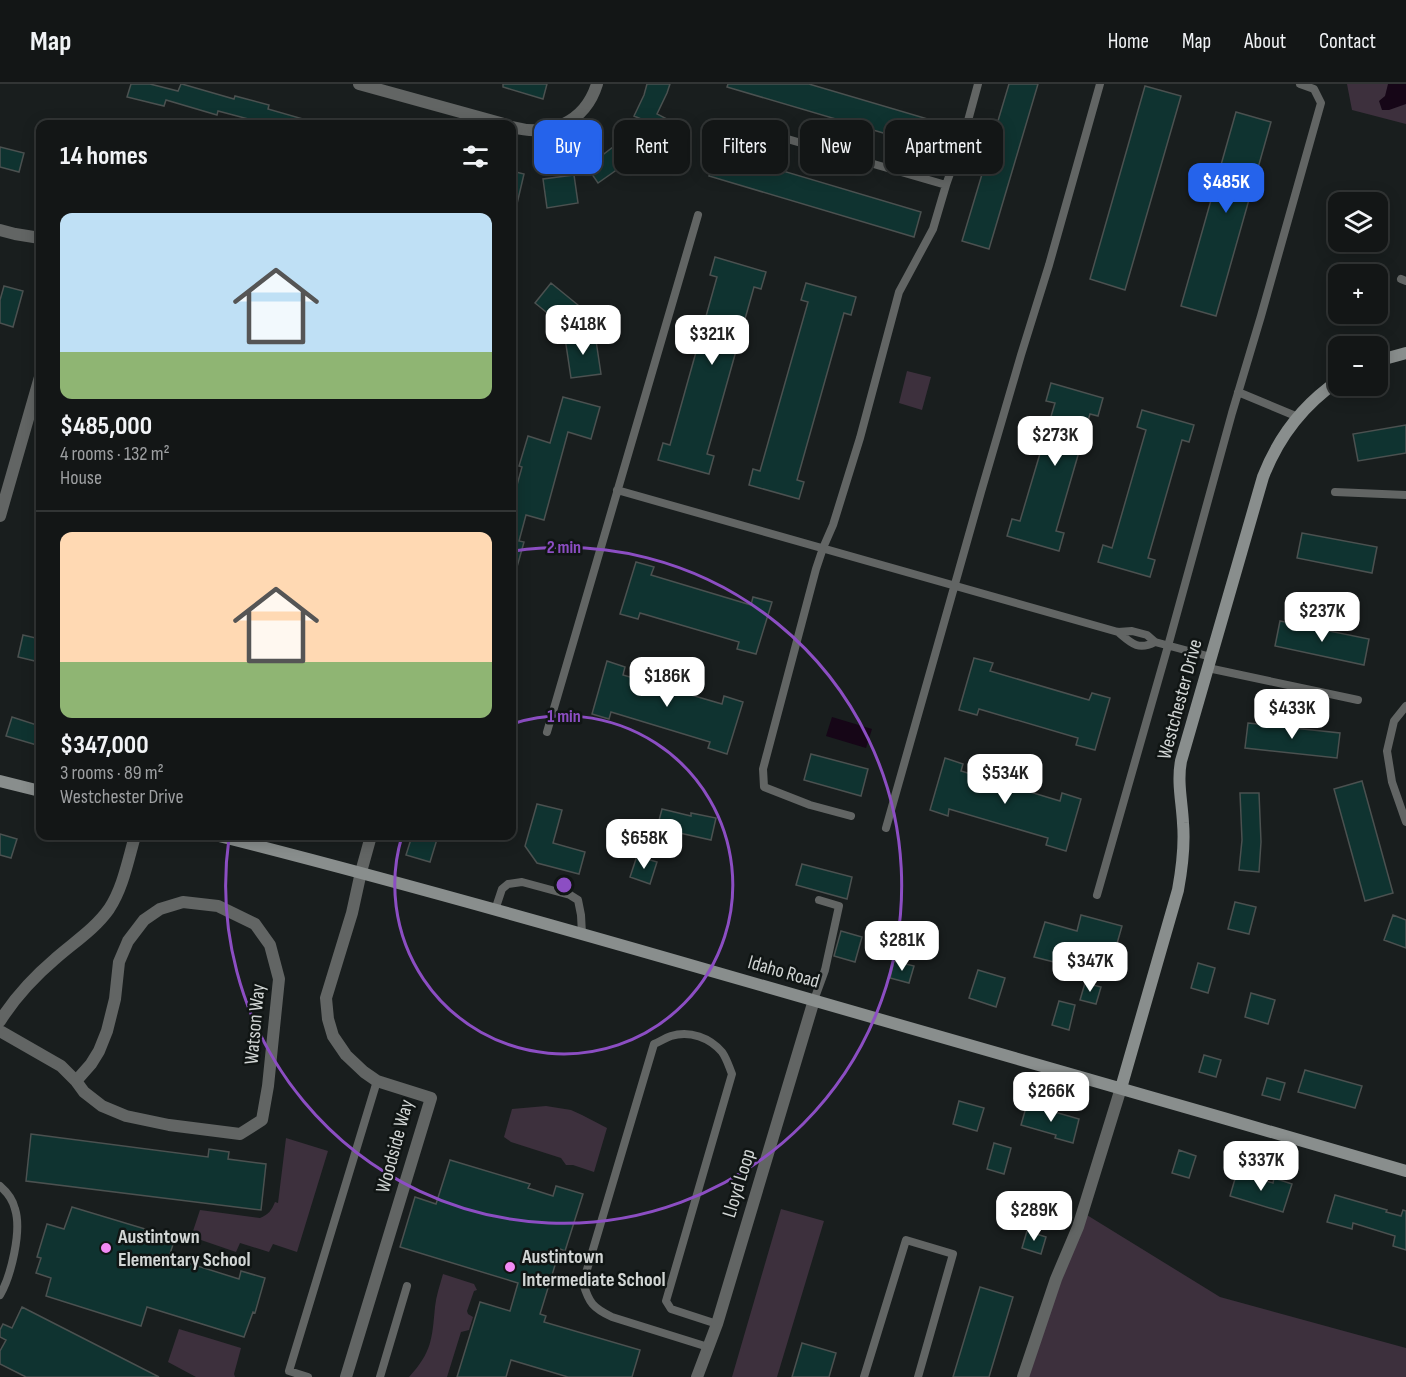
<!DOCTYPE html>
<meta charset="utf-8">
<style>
body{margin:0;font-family:"Sofia Sans Condensed",sans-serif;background:#202323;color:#f1f3f6;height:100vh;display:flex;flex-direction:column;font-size:22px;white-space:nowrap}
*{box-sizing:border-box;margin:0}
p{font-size:20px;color:#9d9fa1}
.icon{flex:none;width:33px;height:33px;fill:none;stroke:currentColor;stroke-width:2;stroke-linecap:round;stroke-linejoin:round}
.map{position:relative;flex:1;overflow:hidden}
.details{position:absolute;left:36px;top:36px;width:480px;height:720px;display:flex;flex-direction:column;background:#131616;border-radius:12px;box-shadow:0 3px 15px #0003,0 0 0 2px #323535}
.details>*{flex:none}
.banner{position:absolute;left:534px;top:36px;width:570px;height:54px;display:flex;gap:12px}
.fabs{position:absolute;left:1328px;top:108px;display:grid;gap:12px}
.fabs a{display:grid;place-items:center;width:60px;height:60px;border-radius:12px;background:#131616;box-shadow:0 3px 15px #0003,0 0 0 2px #323535;font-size:30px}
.price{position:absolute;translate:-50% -51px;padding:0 14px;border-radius:12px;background:#fff;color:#222;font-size:20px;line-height:39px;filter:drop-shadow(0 2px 3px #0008)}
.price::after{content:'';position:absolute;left:50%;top:36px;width:18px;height:14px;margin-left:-9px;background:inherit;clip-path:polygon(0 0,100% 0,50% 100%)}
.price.on{background:#2563eb;color:#fff}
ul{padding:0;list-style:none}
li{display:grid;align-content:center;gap:12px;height:318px;padding:0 24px}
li+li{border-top:2px solid #323535}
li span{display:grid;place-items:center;height:186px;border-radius:12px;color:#555}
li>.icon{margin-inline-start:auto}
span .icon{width:108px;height:108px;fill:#fffc;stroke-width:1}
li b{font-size:26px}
h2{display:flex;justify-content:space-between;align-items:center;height:72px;padding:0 24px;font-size:26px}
.chip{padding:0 21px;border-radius:12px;background:#131616;box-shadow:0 3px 15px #0003,0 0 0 2px #323535;font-size:21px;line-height:54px}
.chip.on{background:#2563eb;color:#fff}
header{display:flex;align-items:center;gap:36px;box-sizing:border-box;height:84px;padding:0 30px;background:#131616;border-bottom:2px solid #323535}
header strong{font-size:28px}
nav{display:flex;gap:33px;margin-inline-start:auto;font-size:21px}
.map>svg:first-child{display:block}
</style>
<header>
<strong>Map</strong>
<nav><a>Home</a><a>Map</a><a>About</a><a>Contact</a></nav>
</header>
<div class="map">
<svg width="1406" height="1293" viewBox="0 0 1406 1293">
<rect width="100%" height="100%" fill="#191e1e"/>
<path fill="#3d303d" d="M1347,0H1406V40L1352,26Z
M907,287L931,293L922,326L899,319Z
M546,1022L571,1026L582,1031L607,1044L594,1088L573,1081H566L561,1074L511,1058L504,1053L512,1025Z
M286,1054L328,1067L297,1168L273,1160L269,1168L240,1159L236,1168L201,1156L198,1158L197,1155L191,1153L200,1126L260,1134C268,1131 272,1126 275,1118L278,1119Z
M781,1125L824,1137L777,1293H732Z
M1082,1128L1220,1213L1406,1264V1293H1023Z
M443,1190L474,1200L477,1206L474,1207L467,1227L468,1230L473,1233L469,1246L461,1248L447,1293H409C432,1268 432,1255 435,1223C436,1212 440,1201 443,1190Z
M179,1245L241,1264L234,1290L235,1293H196L168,1278Z"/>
<path fill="#160617" d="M1388,0H1406V20L1389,26H1382L1379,17L1385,12Z
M832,633L872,645L866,664L826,652Z"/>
<path fill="#0f3330" stroke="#4b5150" stroke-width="1.5" d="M131,0H150L178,7L181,0H182L234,15L235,12L269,21L268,25L310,37V40H267L218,27L217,31L166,16L164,22L127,13Z
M503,0H547L543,15L503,3Z
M647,0H670L667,9L657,30L669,36L656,64L633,53L641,35L634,32L644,11Z
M728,0H809L948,41L941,66L727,3Z
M1009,0H1038L989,165L962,157Z
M1145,2L1181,12L1125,206L1090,195Z
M1236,28L1271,38L1216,232L1181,222Z
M617,60H621L632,75L598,99L587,83Z
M0,63L24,69L19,88L0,83Z
M716,67L921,128L914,153L709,92Z
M512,87L524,90L516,124L512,123Z
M574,91L578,119L547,124L543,95Z
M715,173L766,188L761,205L754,203L707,370L714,372L709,390L658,376L663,359L670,361L717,193L710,191Z
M551,199L578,221L562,241L535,219Z
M806,199L856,213L851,231L844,229L797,396L804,398L799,415L749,401L753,385L760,387L808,218L801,216Z
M4,202L23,207L13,243L0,239V216Z
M595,250L601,290L571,294L565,254Z
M1051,299L1103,314L1098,332L1090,330L1056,447L1064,449L1059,467L1007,452L1012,435L1020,437L1055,319L1046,317Z
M563,313L600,323L591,355L568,348L544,436L526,431L519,457L524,458L515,490L512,489V419L522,383L519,382L528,352L550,359Z
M1142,326L1194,341L1189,358L1182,356L1148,474L1155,476L1150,493L1098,478L1103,461L1112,464L1146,346L1137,343Z
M1406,341V369L1358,377L1353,350Z
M1302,449L1377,463L1372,489L1297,474Z
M636,478L654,483L651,491L751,521L753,513L772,518L756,570L737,565L739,558L640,529L638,535L620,530Z
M1280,537L1369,555L1364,581L1275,562Z
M23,551L40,555L35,577L18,573Z
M974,574L993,579L990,587L1089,616L1092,609L1110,614L1095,666L1076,661L1078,654L979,625L977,631L959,626Z
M607,577L625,583L623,591L722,620L724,612L743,618L727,670L708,664L710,658L611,628L609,635L592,630Z
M12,633L40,642V662L6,652Z
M1248,639L1340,649L1337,674L1245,664Z
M811,670L868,685L861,712L804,696Z
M945,674L963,680L961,687L1060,717L1062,709L1081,715L1066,767L1046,761L1048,754L949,725L948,732L930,726Z
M1362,697L1393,809L1365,817L1334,705Z
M1240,709H1259L1261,758L1259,788L1239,786L1242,756Z
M537,720L562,726L553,759L585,768L579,790L537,779L525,762Z
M662,725L691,732V729L716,734L711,756L657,744Z
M0,750L17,755L11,774L0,771Z
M412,752H438L430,778L406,771Z
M637,772L657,778L650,800L630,793Z
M802,780L852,793L847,815L796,801Z
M1235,818L1256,823L1249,850L1228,845Z
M1081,831L1122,842L1112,877L1063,863L1058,879L1034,873L1045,838L1077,847Z
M1393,831L1406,836V864L1384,856Z
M841,847L862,853L855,878L834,872Z
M894,877L914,882L909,899L890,894Z
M1198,879L1215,884L1208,909L1191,904Z
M978,886L1005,894L996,923L969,914Z
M1085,899L1101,903L1096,920L1080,916Z
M1251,909L1275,916L1268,940L1245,933Z
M1059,917L1075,921L1069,946L1052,941Z
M1204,971L1221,976L1216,993L1199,988Z
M1305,986L1362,1002L1355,1024L1298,1008Z
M1267,994L1285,999L1280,1016L1262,1011Z
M959,1017L984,1024L977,1047L953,1040Z
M1027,1020L1079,1035L1073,1059L1055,1054L1056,1051L1021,1041Z
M31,1050L208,1073L209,1065L229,1068L228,1075L266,1080L261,1126L26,1097Z
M994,1059L1011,1064L1004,1090L987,1085Z
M1179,1066L1196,1072L1189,1094L1172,1089Z
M450,1076L530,1100L528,1104L553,1112L556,1102L583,1110L565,1167L560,1165L540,1230L546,1232L544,1238L640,1266L632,1293H568L511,1276L506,1293H457L480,1218L510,1227L518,1199L400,1163L415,1113L436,1120Z
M1237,1088L1273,1099L1274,1094L1292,1100L1283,1128L1230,1112Z
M1335,1111L1387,1126L1386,1128L1401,1132L1403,1126L1406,1127V1166L1393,1162L1395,1152L1353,1139L1352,1145L1327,1138Z
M72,1123L175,1154L169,1173L239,1195L241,1187L265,1194L255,1229L253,1228L244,1253L147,1223L141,1242L46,1212L51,1194L36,1189L41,1174L37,1173L47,1140L64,1145Z
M1027,1147L1046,1153L1041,1170L1022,1164Z
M980,1203L1013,1213L989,1293H953Z
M22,1223L116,1271L159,1293H26L0,1280V1267L6,1256L0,1253V1246L3,1240L12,1244Z
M802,1259L836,1269L829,1293H792Z"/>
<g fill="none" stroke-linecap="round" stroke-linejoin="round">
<path stroke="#626564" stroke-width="8" d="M732,39L946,101L966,44L978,0
M1401,195L1406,197
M1238,308L1298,333
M617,406L1118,548L1132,547L1147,551L1155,558L1211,573
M1335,408L1406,411
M1118,548C1131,559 1138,567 1155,558
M1208,584L1358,616
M1406,622L1394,637L1387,667L1392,698L1406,738
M547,648L698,131
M851,732L810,721L764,703L763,685L816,485L823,464L833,441L860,354L899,208L933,145L946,101
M886,744L981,408L1021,271L1049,181L1100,0
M1097,811L1168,562L1232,329L1261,232L1321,19L1314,5L1300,0
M495,826L502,805L508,800L522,798L570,811L578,816L581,831L582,850
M814,916L825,886L839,822L819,816
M0,1102C7,1108 13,1116 15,1125C22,1147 11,1192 0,1211
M708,1263L612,1233C593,1224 589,1219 583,1199L654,960C659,958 665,954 671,952C690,946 710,954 722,968C727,975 729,983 732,990L666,1217L671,1225L717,1240
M308,1293L289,1287L377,997
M380,1293L407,1202
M864,1293L906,1156L953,1170L918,1293"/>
<path stroke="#626564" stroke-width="12" d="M359,0L504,40
M512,43C549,53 585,39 597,0
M0,146L15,150L40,154
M0,432L40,293
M0,937C14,915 35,892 55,875C73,859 95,845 109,825C123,804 128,776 135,752
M0,947L61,982L76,997L84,1008L102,1022L126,1032L169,1041L240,1050L262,1036L268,1002L279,895L270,861L255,840L218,822L183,818L160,825L144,836L128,857L119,878L115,915L107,947L99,967L91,980L76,997
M346,1293L431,1014L377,997L364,988L346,971L333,952L328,935L326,914L352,829L361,788L371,752
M697,1293L717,1240L814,916
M1023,1293L1056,1195L1078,1143L1121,1004"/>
<path stroke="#898e8d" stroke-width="12" d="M1377,277L1406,269
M0,697L40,707
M219,752C374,791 527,834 680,878C922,946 1164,1017 1406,1087
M1121,1004L1178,806C1182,784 1185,762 1183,739C1182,718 1177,698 1181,677L1263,393C1278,354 1303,321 1338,297"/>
</g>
<g fill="none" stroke="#8c4ec3" stroke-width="3">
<path d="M512 640A169 169 0 1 1 402 752"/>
<path d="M514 467A338 338 0 1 1 229 754"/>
</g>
<g fill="#f18af4" stroke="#101514" stroke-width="2">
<circle cx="106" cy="1164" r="6"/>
<circle cx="510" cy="1183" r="6"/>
</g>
<g text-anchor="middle" stroke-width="5" stroke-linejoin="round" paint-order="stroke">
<g font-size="20" fill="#d1d5d4" stroke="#101514">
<text transform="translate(1179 615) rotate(-75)" y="7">Westchester Drive</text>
<text transform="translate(784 887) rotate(16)" y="7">Idaho Road</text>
<text transform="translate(254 940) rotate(-85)" y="7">Watson Way</text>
<text transform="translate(394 1062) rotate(-75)" y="7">Woodside Way</text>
<text transform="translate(738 1099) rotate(-73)" y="7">Lloyd Loop</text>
</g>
<g font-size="20" font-weight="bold" fill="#d1d5d4" stroke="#101514" text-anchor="start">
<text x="118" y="1159">Austintown<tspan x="118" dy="23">Elementary School</tspan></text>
<text x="522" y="1179">Austintown<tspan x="522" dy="23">Intermediate School</tspan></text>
</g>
</g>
<circle cx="564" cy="801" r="9" fill="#8c4ec3" stroke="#101514" stroke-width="3"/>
<g font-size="18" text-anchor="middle" font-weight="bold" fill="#8c4ec3" stroke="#101514" stroke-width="5" stroke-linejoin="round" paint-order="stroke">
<text x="564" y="469">2 min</text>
<text x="564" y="638">1 min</text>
</g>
</svg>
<div class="fabs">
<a><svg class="icon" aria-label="layers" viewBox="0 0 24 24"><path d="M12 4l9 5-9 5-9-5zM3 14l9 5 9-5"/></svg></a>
<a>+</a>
<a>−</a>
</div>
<b class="price on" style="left:1226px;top:130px">$485K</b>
<b class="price" style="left:583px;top:272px">$418K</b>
<b class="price" style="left:712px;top:282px">$321K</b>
<b class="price" style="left:1055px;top:383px">$273K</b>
<b class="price" style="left:1322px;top:559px">$237K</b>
<b class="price" style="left:667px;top:624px">$186K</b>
<b class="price" style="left:1292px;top:656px">$433K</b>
<b class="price" style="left:1005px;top:721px">$534K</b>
<b class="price" style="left:644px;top:786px">$658K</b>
<b class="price" style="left:902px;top:888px">$281K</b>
<b class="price" style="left:1090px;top:909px">$347K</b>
<b class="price" style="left:1051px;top:1039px">$266K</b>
<b class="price" style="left:1261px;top:1108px">$337K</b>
<b class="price" style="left:1034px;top:1158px">$289K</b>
<div class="banner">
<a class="chip on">Buy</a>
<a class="chip">Rent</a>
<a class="chip">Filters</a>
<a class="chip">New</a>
<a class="chip">Apartment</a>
</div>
<section class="details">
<h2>14 homes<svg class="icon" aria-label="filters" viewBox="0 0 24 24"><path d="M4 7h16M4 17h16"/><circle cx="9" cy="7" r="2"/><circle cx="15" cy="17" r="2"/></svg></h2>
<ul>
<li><span style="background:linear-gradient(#bfe0f5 75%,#8fb573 0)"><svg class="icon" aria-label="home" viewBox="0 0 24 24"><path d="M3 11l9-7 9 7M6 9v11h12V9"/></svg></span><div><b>$485,000</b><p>4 rooms · 132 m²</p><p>House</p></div></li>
<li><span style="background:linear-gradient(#ffd9b3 70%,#8fb573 0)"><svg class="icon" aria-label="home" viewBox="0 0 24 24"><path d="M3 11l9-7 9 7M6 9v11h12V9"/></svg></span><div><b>$347,000</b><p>3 rooms · 89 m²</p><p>Westchester Drive</p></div></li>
</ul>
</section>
</div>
